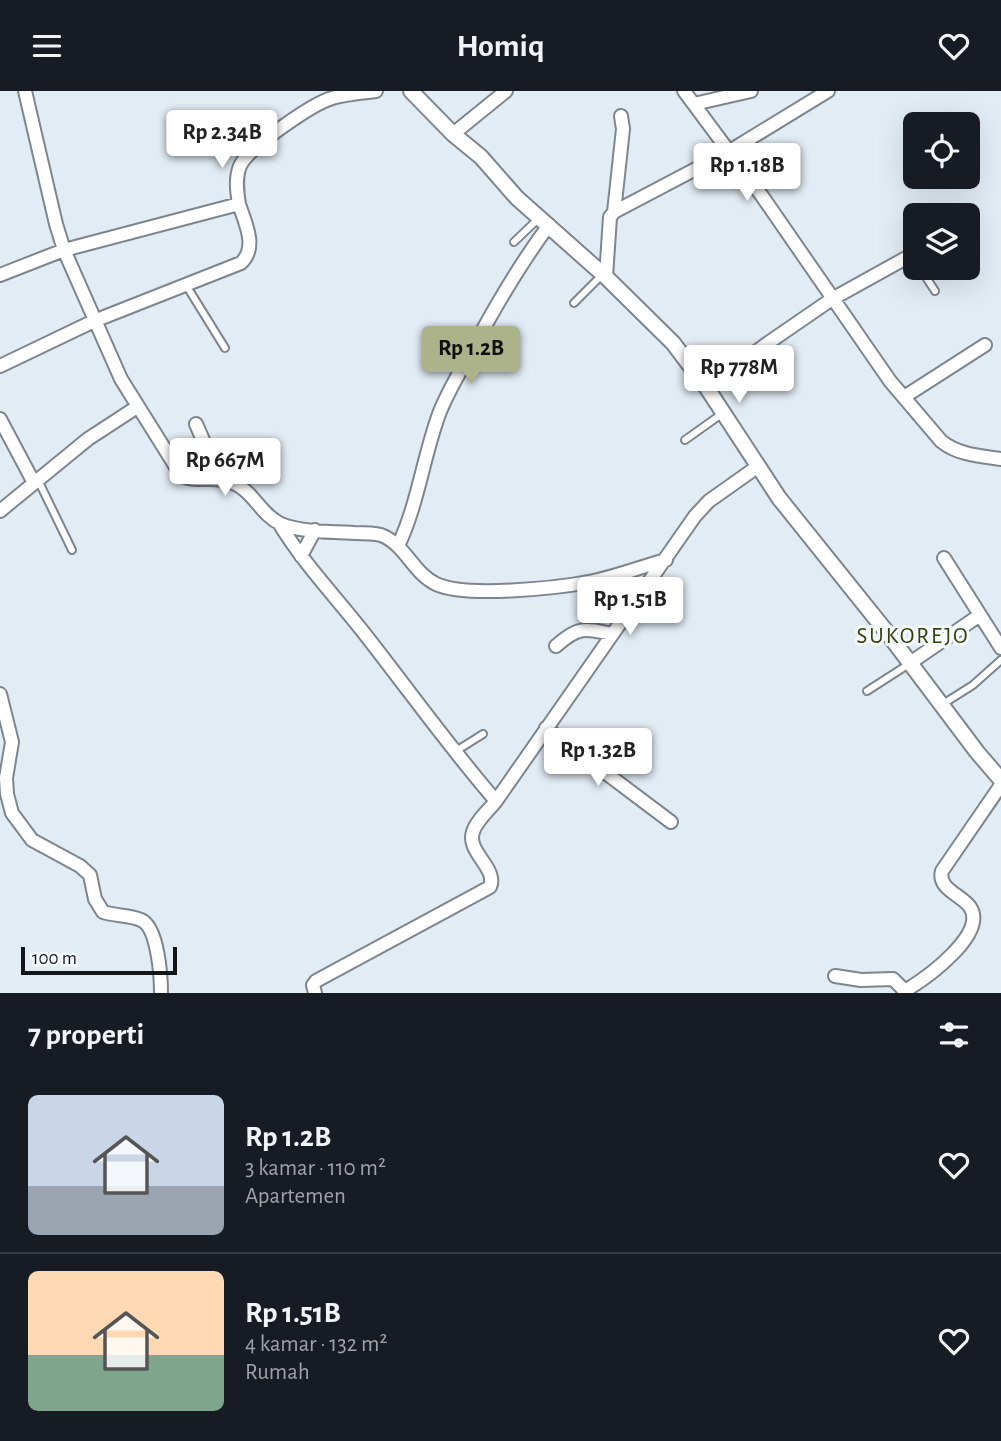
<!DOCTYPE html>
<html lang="id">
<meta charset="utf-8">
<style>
body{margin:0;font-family:"Alegreya Sans",sans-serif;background:#20242c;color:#f1f3f6;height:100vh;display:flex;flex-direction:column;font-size:26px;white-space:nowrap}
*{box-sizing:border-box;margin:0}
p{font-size:23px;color:#9ea1a6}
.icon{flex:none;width:38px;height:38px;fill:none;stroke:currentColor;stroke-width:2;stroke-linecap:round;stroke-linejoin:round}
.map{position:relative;height:902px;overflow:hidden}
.sheet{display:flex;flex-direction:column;background:#171b24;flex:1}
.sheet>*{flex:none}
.controls{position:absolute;left:903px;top:21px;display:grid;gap:14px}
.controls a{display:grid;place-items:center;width:77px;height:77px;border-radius:10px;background:#171b24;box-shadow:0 7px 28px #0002;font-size:35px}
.scale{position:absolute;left:21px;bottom:18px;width:156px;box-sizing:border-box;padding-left:7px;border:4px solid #121619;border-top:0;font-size:19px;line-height:24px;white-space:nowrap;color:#121619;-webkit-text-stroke:5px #f3f9fe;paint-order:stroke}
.price{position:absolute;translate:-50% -60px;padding:0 16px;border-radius:7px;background:#fff;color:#222;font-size:23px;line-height:46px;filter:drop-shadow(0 2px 4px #0008)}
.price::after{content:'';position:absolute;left:50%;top:42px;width:21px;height:16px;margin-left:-10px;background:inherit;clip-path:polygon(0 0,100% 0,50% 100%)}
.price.current{background:#acb28a;color:#111}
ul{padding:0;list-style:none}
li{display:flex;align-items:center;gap:21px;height:175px;padding:0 28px}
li+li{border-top:2px solid #363941}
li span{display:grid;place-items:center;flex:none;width:196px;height:140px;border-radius:10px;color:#555}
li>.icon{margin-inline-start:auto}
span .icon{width:84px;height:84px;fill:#fffc;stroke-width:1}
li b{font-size:30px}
h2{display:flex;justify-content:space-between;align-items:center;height:84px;padding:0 28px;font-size:30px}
header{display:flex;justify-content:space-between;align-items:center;height:91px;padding:0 28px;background:#171b24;font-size:32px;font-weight:700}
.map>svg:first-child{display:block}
</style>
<header><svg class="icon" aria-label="menu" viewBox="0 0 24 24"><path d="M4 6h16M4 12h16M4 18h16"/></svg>Homiq<svg class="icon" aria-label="heart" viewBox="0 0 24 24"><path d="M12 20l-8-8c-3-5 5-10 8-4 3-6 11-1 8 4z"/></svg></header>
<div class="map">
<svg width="1001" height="902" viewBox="0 0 1001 902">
<rect width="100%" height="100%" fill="#e2ecf5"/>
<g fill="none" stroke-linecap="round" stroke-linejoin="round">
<defs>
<path id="service" d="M514,151L538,128
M920,177L935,200
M186,194L225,257
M574,212L603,183
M685,349L723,322
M38,389L72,459
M867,600L909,573
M943,613L973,594L1001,569
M456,660L483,643"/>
<path id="minor" d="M25,0L56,133L64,159L121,288L181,384C194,392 213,385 228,390C253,397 260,424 281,433C300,441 333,441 355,442C363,442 373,442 381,444C405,453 413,482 436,493C466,507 556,497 589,491C615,486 640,476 666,469
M684,0L762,105L890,290L941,350C958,364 980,365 1001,368
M694,13L751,0
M453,43L506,0
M614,121L623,38L621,25
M0,184L64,159L239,113C237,101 235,87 240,75C248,57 312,13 332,7C346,3 361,2 376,0
M606,186L610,126L614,121L728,61L828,0
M0,275L94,230L241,172C258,156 245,132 239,113
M707,297L768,252L832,208L915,162
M904,306L985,254
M0,328L34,392
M196,333L220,388
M0,420L88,348L137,316
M279,432C303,472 336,506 364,542C408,598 449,656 496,710C489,719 476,730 473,741C466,761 498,777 490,796L316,890L313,894L315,902
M398,455C418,413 423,367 439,323C448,300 461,279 473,257C496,214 520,173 549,134
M301,465L315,439
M944,467L1001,557
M556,555C578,535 585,537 612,543
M910,572L980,524
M0,603L12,651L6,687L7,703L12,722L32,749L80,775L90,784L95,808L103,821C115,825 130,824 141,829C158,836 161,886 161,902
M546,637L671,731
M496,710L695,425L709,410L757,376
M835,885L861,889L893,888L904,899L908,898C926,887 988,843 970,816C962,804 937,798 942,780L1001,694"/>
<path id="tertiary" d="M411,0L453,43L481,66L517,107L606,186L673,252L707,297L779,407L889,544L977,661L1001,689"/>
</defs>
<use href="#service" stroke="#7d868e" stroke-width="10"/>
<use href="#minor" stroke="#7d868e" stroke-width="16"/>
<use href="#tertiary" stroke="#7d868e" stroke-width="18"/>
<use href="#service" stroke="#fff" stroke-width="6"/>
<use href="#minor" stroke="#fff" stroke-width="12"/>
<use href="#tertiary" stroke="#fff" stroke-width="14"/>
</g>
<g text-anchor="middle" stroke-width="6" stroke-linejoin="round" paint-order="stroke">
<g font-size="23" letter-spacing="2" fill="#384103" stroke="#f3f9fe">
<text x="913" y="552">SUKOREJO</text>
</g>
</g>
</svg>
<div class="controls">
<a><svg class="icon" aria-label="locate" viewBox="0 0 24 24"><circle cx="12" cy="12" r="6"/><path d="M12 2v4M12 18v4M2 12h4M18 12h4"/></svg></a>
<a><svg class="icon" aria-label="layers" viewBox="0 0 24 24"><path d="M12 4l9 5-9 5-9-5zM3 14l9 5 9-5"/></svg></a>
</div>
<div class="scale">100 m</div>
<b class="price" style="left:222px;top:79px">Rp 2.34B</b>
<b class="price" style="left:747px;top:112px">Rp 1.18B</b>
<b class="price current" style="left:471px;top:295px">Rp 1.2B</b>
<b class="price" style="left:739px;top:314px">Rp 778M</b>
<b class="price" style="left:225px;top:407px">Rp 667M</b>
<b class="price" style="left:630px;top:546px">Rp 1.51B</b>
<b class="price" style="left:598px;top:697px">Rp 1.32B</b>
</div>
<section class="sheet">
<h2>7 properti<svg class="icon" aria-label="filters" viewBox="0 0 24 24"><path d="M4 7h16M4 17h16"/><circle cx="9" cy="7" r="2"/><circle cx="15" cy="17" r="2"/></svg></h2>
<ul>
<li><span style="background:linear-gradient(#c9d6e8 65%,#9aa5b1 0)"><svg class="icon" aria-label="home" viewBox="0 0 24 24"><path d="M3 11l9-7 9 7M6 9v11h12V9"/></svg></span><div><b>Rp 1.2B</b><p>3 kamar · 110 m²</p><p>Apartemen</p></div><svg class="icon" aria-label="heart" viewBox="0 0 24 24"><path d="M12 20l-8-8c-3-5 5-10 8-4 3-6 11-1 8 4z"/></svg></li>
<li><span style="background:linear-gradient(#ffd9b3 60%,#7fa58c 0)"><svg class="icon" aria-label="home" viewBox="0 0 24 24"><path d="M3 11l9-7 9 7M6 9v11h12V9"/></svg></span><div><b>Rp 1.51B</b><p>4 kamar · 132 m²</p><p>Rumah</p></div><svg class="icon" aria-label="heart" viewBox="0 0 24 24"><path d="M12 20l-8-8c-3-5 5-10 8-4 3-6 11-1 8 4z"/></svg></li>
</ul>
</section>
